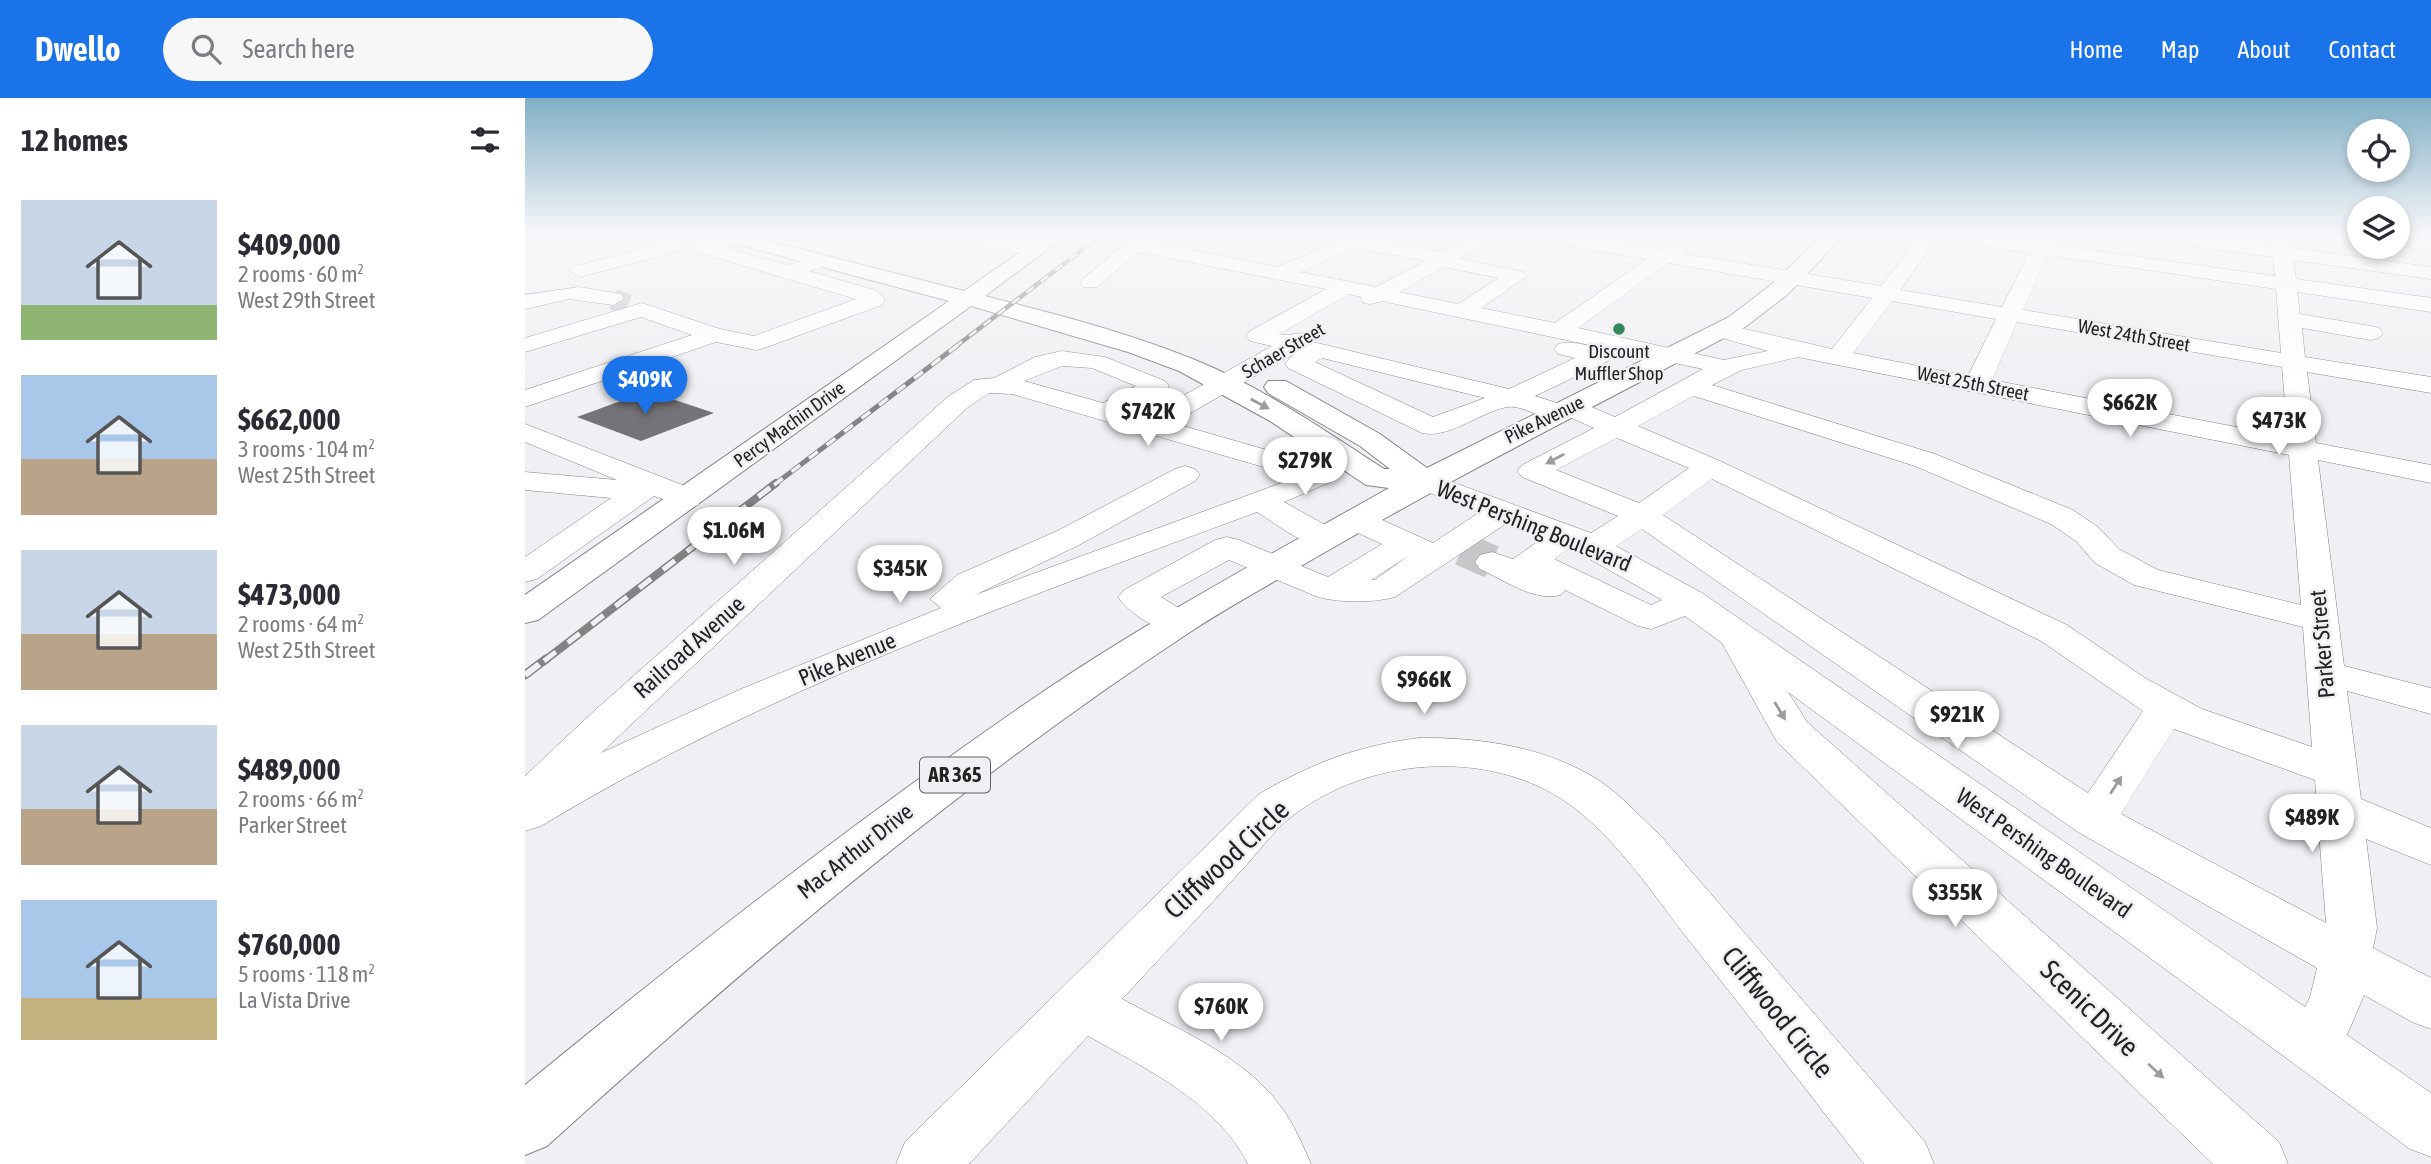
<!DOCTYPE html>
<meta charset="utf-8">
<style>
body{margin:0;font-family:"Asap Condensed",sans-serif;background:#f7f7f7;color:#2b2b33;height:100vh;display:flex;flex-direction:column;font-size:26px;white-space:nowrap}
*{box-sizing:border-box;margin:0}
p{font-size:23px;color:#7c7c81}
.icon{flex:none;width:38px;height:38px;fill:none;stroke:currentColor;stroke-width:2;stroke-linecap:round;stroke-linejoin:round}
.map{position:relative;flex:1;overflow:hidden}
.drawer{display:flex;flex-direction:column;background:#fff;width:525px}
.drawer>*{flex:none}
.fabs{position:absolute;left:1822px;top:21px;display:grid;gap:14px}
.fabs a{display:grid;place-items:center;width:63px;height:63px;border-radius:50%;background:#fff;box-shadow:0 4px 10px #0003;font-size:35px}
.price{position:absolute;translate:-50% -60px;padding:0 16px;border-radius:24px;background:#fff;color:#222;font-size:23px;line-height:46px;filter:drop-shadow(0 2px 4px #0008)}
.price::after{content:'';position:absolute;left:50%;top:42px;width:21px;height:16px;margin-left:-10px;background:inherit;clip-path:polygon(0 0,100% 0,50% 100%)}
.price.on{background:#1a73e8;color:#fff}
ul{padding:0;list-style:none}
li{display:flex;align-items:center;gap:21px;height:175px;padding:0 21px}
li span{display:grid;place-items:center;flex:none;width:196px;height:140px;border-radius:0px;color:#555}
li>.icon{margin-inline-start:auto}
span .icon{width:84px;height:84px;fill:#fffc;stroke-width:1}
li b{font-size:30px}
h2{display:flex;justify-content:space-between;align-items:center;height:84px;padding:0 21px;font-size:30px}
header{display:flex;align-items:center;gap:42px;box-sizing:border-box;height:98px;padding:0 35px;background:#1a73e8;color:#fff}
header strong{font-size:33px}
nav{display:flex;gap:38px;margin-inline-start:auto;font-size:24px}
.search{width:490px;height:63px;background:#f7f7f7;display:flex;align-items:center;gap:18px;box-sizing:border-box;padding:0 24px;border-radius:38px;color:#7c7c81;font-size:26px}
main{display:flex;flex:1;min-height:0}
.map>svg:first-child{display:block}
</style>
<header>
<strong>Dwello</strong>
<div class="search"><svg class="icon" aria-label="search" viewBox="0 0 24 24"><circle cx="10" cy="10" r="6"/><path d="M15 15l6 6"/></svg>Search here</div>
<nav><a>Home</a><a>Map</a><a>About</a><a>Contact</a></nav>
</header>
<main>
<section class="drawer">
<h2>12 homes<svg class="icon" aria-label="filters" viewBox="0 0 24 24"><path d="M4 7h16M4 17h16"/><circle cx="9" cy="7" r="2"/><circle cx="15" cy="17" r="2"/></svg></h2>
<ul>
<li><span style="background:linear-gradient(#c9d6e8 75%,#8fb573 0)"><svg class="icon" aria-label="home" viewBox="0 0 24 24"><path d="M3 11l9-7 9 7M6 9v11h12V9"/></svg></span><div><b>$409,000</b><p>2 rooms · 60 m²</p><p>West 29th Street</p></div></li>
<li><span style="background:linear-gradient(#a9c7e8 60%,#b9a48a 0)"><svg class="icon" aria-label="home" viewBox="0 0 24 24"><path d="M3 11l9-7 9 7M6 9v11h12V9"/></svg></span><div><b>$662,000</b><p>3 rooms · 104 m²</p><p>West 25th Street</p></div></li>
<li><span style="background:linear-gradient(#c9d6e8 60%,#b9a48a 0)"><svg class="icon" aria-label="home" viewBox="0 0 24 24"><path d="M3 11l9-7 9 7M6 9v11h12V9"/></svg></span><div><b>$473,000</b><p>2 rooms · 64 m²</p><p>West 25th Street</p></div></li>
<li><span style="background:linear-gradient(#c9d6e8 60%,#b9a48a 0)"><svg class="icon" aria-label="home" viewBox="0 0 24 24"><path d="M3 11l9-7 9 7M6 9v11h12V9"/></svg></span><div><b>$489,000</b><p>2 rooms · 66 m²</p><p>Parker Street</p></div></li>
<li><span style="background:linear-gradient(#a9c7e8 70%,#c2b280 0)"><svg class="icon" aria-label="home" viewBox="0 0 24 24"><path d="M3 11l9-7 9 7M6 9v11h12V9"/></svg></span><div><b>$760,000</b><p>5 rooms · 118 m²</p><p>La Vista Drive</p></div></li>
</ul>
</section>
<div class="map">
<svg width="1906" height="1066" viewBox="0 0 1906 1066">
<rect width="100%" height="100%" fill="#f0f0f4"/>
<path fill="#747478" d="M123,293L189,315L116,343L52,319Z"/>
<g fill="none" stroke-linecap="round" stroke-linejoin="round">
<path stroke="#c7c7ca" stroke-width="21" stroke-dasharray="21 10" stroke-linecap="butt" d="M88,201L103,207"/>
<path stroke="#c7c7ca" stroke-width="34" stroke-dasharray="34 17" stroke-linecap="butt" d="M937,451L967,464"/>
<defs>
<path id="minor" d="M0,139H10L0,145Z
M126,139H156L160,143L154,153L62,177L55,179L45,173L48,169L138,145Z
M202,139L224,141L222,145L201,150L262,167L298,157L305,159L308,163L305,167L284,173L352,193L360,202L357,207L239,250L231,252L191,244L0,309V292L167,237L116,219L0,254V240L117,205L195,231L229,238L331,201L172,154L169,150L172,146Z
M430,139H470L517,147L520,151L510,157L439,145Z
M608,139H628L625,144L752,169L827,139L918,154L949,139H971L935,161L999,174L1002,178L956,210L1030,225L1122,161L1023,145L1014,139H1054L1138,152L1152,147L1159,149L1160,156L1356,188L1395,139H1413L1375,192L1477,209L1504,155L1434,145L1425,139H1471L1509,144L1512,139H1530L1527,147L1750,178L1748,159L1643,145L1634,139H1681L1747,147V139H1765L1767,150L1906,169V181L1768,162L1771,181L1906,200V214L1772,194L1775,216L1846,228L1854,230L1858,235L1854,240L1846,242L1777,230L1780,259L1906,279V295L1782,274L1791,345L1906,367V385L1793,362L1819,568L1906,590V616L1822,593L1836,701L1906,730V767L1841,741L1852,830L1848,850L1906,880V931L1887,924L1839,897L1822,937L1906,995V1059L1885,1051L1263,594L1282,624L1754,1044L1763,1066H1688L1252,644L1197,545L1160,518L1126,531L1113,528L1040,492L1036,497C1009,504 979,482 955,471L950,464L955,457L967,454L988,461L1019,439L982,425L870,499C847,505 816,505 793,499L704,462L636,499L665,517L670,525L665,533C641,539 607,519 593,499L599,492L690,442L702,439L714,442L803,479L857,446L820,429L815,422L820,415L831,412L842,415L908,445L955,414L889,389L885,383L889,377L900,374L1066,435L1093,418L997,379L992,373L997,367L1069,330L1042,318C1025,327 1008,312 990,309C967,305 927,342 897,335L763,270L760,265L772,254L648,325L808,371L813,377L808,383L759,404L811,433L816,440L811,447C784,454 755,428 732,414C488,504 239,593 16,728L0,733V678L68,614L424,298L449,282L469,280L510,259L537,253L580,259L640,283L644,288L640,293L604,313L622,318L747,248L725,243L721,238L725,233L801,191L613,154L572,189H558L555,185L558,181ZM830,150L901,163L851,189L775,174ZM1522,157L1751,191L1756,255L1498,212ZM1143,165L1347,200L1307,251L1198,226L1190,228L1186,233L1190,238L1243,253L1199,262L1053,230ZM919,169L974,180L933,206L874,194ZM824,196L836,199L838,205L846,206L857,203L1178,271L1090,319L1052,303L1043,301L1032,305L1010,298L1083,263L1086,258L1083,253C1067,249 1048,242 1033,246L1029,251L1033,256L1050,260L984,291L788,244L790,241L786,236C774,233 766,239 754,236ZM1367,203L1471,221L1443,278L1328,255ZM1492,224L1757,269L1763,339L1467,282ZM1273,259L1764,357L1776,507L1633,472L1594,451L1573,429L1548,412L1410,356L1187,287L1217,272ZM797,260L960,300L908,319L790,264ZM537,268L567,270L611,288L578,305L499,283ZM464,295L487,296L773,379L450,497L554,447L670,383L675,377L670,371L660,368L650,371L532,433L432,477L405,501L416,510L216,591L76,655L442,310ZM1169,298L1390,368L1526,426L1551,443L1570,465L1609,487L1778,529L1787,649L1677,611L1620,580L1542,527L1195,363L1113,328ZM1092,340L1164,370L1114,405L1031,372ZM1187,381L1516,543L1618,613L1563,695L1138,417ZM1117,431L1553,734L1792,870L1785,899L1780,909L1177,495L1091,448ZM1045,450L1137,502L1126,507L1029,461ZM883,458L850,482H846ZM1649,631L1790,682L1801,825L1596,716Z
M1872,139L1906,140V152L1872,148Z
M54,189L96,196L99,201L88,207L44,201L0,211V197Z
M0,326L173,393L177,400L173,407L162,409L129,398L12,481L0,484V459L86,400L0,392V374L92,382L0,344Z
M894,640C955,639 1022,649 1075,683C1097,698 1115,719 1135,737L1400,1044L1409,1066H1339C1281,991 1222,916 1163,841C1127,795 1092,741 1044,706C964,649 842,659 766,719C746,735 730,759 712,777C674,819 635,860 597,901C650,930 720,958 756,1009C769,1026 777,1046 786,1066H723C693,1005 620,970 563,938L444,1066H371L380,1044L734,696C788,665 831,648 894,640Z"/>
<path id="major" d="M197,139H228L439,193L517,139H539L460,198C530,216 602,234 670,262C737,289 799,332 859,371H865L835,348L743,295L739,289L743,283H761L855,336L902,370L1204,219L1247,186L1296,139H1317L1263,196L1220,229C1075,305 930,379 788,461C746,486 702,509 662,536C433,687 225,864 22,1048L0,1057V987C169,848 341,714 522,591C632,517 749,455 864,390L841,387L745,323L654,273L603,254L446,208L13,522L0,525V497L424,203L200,143Z"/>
</defs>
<use href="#minor" stroke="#838388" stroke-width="1"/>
<use href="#major" stroke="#838388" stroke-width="2"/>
<use href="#minor" fill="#fff" fill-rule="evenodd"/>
<use href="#major" fill="#fff" fill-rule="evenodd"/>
<defs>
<path id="rail-far3" d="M430,249L574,139"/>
<path id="rail-far2" d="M249,387L433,247"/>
<path id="rail-far1" d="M19,563L251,385"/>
<path id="rail" d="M0,577L21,561"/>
</defs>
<use href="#rail-far3" stroke="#838385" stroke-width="4.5"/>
<use href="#rail-far2" stroke="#838385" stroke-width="5"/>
<use href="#rail-far1" stroke="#838385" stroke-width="8"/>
<use href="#rail" stroke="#838385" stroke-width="9"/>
<use href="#rail-far3" stroke="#f0f0f4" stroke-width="2.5" stroke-dasharray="9" stroke-linecap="butt"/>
<use href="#rail-far2" stroke="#f0f0f4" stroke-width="3.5" stroke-dasharray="11" stroke-linecap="butt"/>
<use href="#rail-far1" stroke="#f0f0f4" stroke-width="5" stroke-dasharray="15" stroke-linecap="butt"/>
<use href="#rail" stroke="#f0f0f4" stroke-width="6" stroke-dasharray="18" stroke-linecap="butt"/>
</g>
<defs><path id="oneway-solid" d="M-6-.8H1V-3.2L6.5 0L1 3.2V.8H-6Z" transform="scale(1.75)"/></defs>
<g fill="#9c9c9c">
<use href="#oneway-solid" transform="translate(735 306) rotate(28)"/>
<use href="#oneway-solid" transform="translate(1030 361) rotate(152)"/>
<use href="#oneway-solid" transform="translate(1255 613) rotate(59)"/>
<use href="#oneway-solid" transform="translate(1591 687) rotate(-57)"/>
<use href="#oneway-solid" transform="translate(1631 973) rotate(43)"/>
</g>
<linearGradient id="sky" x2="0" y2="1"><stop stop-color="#81afc6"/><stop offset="0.48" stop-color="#f8f8fa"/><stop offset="1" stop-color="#f8f8fa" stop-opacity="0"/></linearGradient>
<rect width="1906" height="288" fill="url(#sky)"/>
<circle fill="#348758" stroke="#f0f0f4" stroke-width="2.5" cx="1094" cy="231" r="7"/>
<g text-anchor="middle" stroke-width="5" stroke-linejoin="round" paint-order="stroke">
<g font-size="19" fill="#232324" stroke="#f0f0f4">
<text transform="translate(1609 237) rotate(10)" y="7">West 24th Street</text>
<text transform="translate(758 252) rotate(-30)" y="7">Schaer Street</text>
<text transform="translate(1448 285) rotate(11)" y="7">West 25th Street</text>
<text transform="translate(1019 321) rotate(-26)" y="7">Pike Avenue</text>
<text transform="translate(264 326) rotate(-36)" y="7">Percy Machin Drive</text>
</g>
<g font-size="19" fill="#232324" stroke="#f0f0f4">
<text x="1094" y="260">Discount<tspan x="1094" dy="22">Muffler Shop</tspan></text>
</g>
<rect fill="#f0f0f4" stroke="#606062" stroke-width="2" x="395" y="659.5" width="70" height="35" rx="5"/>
<g font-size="21" font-weight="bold" fill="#232324">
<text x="430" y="684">AR 365</text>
</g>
<g font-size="23" fill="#232324" stroke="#f0f0f4">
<text transform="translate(1009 428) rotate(22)" y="8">West Pershing Boulevard</text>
<text transform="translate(1797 546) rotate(-95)" y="8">Parker Street</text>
<text transform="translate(164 549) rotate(-42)" y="8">Railroad Avenue</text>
<text transform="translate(322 561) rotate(-23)" y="8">Pike Avenue</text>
<text transform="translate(330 753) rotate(-38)" y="8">Mac Arthur Drive</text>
<text transform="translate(1519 755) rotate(35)" y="8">West Pershing Boulevard</text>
</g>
<g font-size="28" fill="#232324" stroke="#f0f0f4">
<text transform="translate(701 761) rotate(-43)" y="10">Cliffwood Circle</text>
<text transform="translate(1565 910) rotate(44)" y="10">Scenic Drive</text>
<text transform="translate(1253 914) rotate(51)" y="10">Cliffwood Circle</text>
</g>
</g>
</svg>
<div class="fabs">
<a><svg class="icon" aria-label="locate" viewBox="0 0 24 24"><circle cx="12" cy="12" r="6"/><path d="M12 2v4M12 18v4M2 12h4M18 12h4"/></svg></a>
<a><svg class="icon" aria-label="layers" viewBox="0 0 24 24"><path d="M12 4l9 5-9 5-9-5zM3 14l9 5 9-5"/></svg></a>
</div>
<b class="price on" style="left:120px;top:318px">$409K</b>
<b class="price" style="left:1605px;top:341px">$662K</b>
<b class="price" style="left:623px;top:350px">$742K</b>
<b class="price" style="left:1754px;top:359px">$473K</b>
<b class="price" style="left:780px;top:399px">$279K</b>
<b class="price" style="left:209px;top:469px">$1.06M</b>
<b class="price" style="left:375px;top:507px">$345K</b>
<b class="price" style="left:899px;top:618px">$966K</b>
<b class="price" style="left:1432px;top:653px">$921K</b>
<b class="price" style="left:1787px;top:756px">$489K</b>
<b class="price" style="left:1430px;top:831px">$355K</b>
<b class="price" style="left:696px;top:945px">$760K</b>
</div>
</main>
